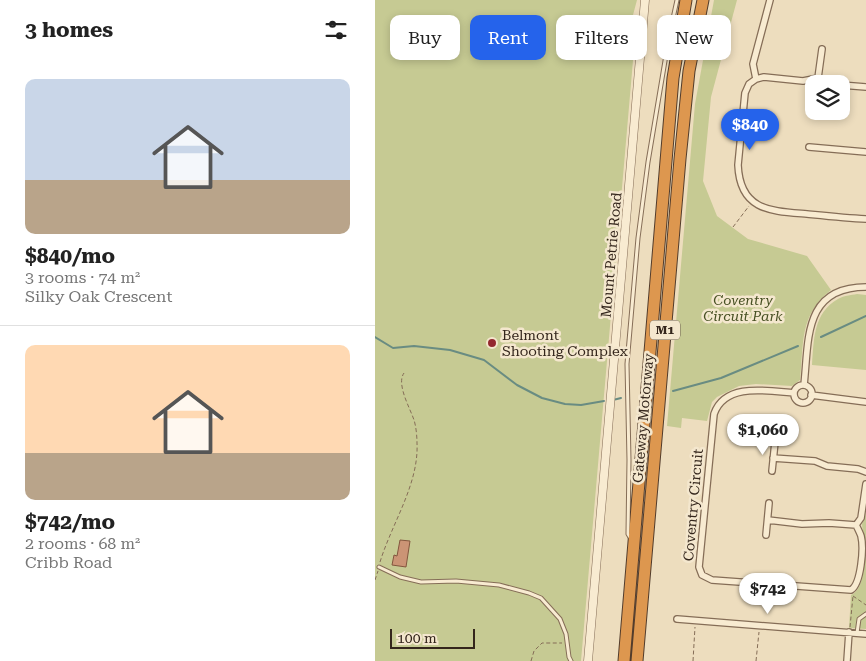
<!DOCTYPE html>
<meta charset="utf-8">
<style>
body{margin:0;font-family:"Roboto Serif",serif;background:#f6f6f6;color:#222;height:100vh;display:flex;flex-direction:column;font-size:19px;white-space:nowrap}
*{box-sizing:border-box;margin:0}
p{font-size:16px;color:#767676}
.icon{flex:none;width:28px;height:28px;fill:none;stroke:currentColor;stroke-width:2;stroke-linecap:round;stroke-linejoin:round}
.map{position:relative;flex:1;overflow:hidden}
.side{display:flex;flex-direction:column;background:#fff;width:375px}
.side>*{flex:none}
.guide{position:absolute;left:15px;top:15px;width:400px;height:45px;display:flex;gap:10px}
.buttons{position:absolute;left:430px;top:75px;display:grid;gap:10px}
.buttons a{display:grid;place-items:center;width:45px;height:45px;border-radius:10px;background:#fff;box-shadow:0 2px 8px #0003;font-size:25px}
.scale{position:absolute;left:15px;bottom:12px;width:85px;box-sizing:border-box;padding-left:5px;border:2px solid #34261c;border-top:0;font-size:14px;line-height:18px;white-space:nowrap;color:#34261c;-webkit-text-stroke:4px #f4e7ce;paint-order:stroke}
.price{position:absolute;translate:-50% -42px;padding:0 11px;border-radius:18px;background:#fff;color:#222;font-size:16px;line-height:32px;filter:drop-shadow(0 1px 2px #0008)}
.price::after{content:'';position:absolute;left:50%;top:30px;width:15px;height:11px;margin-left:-8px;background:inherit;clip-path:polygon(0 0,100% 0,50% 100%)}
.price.on{background:#2563eb;color:#fff}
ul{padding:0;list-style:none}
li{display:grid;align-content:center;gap:10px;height:265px;padding:0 25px}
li+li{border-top:1px solid #e0e0e0}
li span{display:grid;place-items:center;height:155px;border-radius:10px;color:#555}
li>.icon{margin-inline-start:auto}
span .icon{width:90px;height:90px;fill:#fffc;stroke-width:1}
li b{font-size:21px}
h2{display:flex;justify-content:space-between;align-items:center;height:60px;padding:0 25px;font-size:21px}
.tag{padding:0 18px;border-radius:10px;background:#fff;box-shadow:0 2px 8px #0003;font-size:18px;line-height:45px}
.tag.on{background:#2563eb;color:#fff}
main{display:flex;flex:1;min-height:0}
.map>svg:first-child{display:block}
</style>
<main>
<section class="side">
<h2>3 homes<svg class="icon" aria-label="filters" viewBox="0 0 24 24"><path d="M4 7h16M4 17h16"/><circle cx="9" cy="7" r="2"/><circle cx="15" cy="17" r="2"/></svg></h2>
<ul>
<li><span style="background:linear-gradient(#c9d6e8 65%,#b9a48a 0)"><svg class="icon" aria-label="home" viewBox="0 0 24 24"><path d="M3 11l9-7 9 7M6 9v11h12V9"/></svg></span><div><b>$840/mo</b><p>3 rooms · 74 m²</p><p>Silky Oak Crescent</p></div></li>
<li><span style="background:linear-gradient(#ffd9b3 70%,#b9a48a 0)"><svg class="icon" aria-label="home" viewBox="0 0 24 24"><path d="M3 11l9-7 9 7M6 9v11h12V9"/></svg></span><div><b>$742/mo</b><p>2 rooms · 68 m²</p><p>Cribb Road</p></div></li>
</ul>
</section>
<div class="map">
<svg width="491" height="661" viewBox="0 0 491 661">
<rect width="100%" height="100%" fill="#edddbe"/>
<path fill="#c6ca93" d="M0,0H262L258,15L250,24L261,26L206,661H0Z
M339,0H362L336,97L328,181L342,216L373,239L432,256L456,290C424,315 429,343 425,380L417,386L381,384L364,386L342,397L337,402L332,421L307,418L306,428L292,426L320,104Z
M482,294L491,295V370L437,365C439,340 438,313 463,299C468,296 476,295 482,294Z
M491,510V629L474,628L476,595C491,590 491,551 489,536C489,532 487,529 487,524L490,518Z"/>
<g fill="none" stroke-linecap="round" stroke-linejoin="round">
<path stroke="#698c82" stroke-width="2" d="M0,337L18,348L39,346L75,350L109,360L142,385L167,398L190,404L206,405L229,401
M446,337L491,316
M298,391L346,378L423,346
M238,400L246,398"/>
</g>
<path fill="#cb9475" stroke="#83563e" d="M25,540L35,541L31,567L17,565L19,555L22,556Z"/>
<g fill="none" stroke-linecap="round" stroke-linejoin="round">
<defs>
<path id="service" d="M256,539L253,534L254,460L252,364L263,238L273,162L294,37L302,0
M4,567L25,577L46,582L81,581L124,585L154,593L166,598L185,619L191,634L194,657L196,661
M482,633L484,619L491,614"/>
<path id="minor" d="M395,0L378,64L381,79L374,84L370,93L363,165C365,211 396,211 432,214C452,216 471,218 491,219
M443,78L447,49
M381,79L389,77L428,81L443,78L453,84
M466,85L491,87
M434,147L491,152
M429,385C434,340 428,287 491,287
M419 394a9 9 0 1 1 18 0a9 9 0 1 1-18 0Z
M419,393C393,391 350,382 339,414L324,567L327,575L337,580L476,590C486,584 489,548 486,536C485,533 483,529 481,525L486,518L491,484
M436,395L491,402
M398,458L440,461L452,466L483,469L491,472
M397,471L400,442
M393,520L427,524L454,523L481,525
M391,535L394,503
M302,619L491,634
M472,661L474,632"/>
<path id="tertiary" d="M213,661L270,0"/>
<path id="motorway" d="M249,661L298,78L311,0
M262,661L305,159L314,71L328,0"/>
</defs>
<use href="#service" stroke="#856d57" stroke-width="5"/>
<use href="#minor" stroke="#856d57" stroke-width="8"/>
<use href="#tertiary" stroke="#856d57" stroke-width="9"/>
<use href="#motorway" stroke="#523c2c" stroke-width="13"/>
<path stroke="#856d57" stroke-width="1" stroke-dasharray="4 2.5" stroke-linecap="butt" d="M358,227L374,206
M5,562C17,523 44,484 42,443C42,436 41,426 39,420C35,408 21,384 29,373
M0,580L3,571
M478,596L491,605
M475,627L478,596
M156,661L159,651L167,643H187
M318,661L320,627
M381,661L384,632"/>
<use href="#service" stroke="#f8ebd1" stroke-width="3"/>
<use href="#minor" stroke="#f8ebd1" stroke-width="5.5"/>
<use href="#tertiary" stroke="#f8ebd1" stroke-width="8"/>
<use href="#motorway" stroke="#dd974f" stroke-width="11"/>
</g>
<circle fill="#93282e" stroke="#f4e7ce" stroke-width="2" cx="117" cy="343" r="5"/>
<g text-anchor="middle" stroke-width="5" stroke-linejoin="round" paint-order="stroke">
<rect fill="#f4e7ce" stroke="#6e6051" stroke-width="1" x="275" y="320.5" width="30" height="19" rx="4"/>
<g font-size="12" font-weight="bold" fill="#34261c">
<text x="290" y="334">M1</text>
</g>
<g font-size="14" fill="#34261c" stroke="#f4e7ce">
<text transform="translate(236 255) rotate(-85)" y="5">Mount Petrie Road</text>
<text transform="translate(268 418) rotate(-85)" y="5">Gateway Motorway</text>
<text transform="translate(318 505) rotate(-85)" y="5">Coventry Circuit</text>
</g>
<g font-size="14" font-style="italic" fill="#475023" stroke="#f4e7ce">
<text x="368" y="305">Coventry<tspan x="368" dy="16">Circuit Park</tspan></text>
</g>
<g font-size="14" fill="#34261c" stroke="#f4e7ce" text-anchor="start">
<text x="127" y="340">Belmont<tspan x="127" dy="16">Shooting Complex</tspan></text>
</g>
</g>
</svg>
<div class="buttons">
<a><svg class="icon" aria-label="layers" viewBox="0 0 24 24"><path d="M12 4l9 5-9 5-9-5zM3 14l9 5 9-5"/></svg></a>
</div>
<div class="scale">100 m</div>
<b class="price on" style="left:375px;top:151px">$840</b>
<b class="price" style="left:388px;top:456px">$1,060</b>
<b class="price" style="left:393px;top:615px">$742</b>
<div class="guide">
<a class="tag">Buy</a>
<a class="tag on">Rent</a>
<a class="tag">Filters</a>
<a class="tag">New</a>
</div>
</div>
</main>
